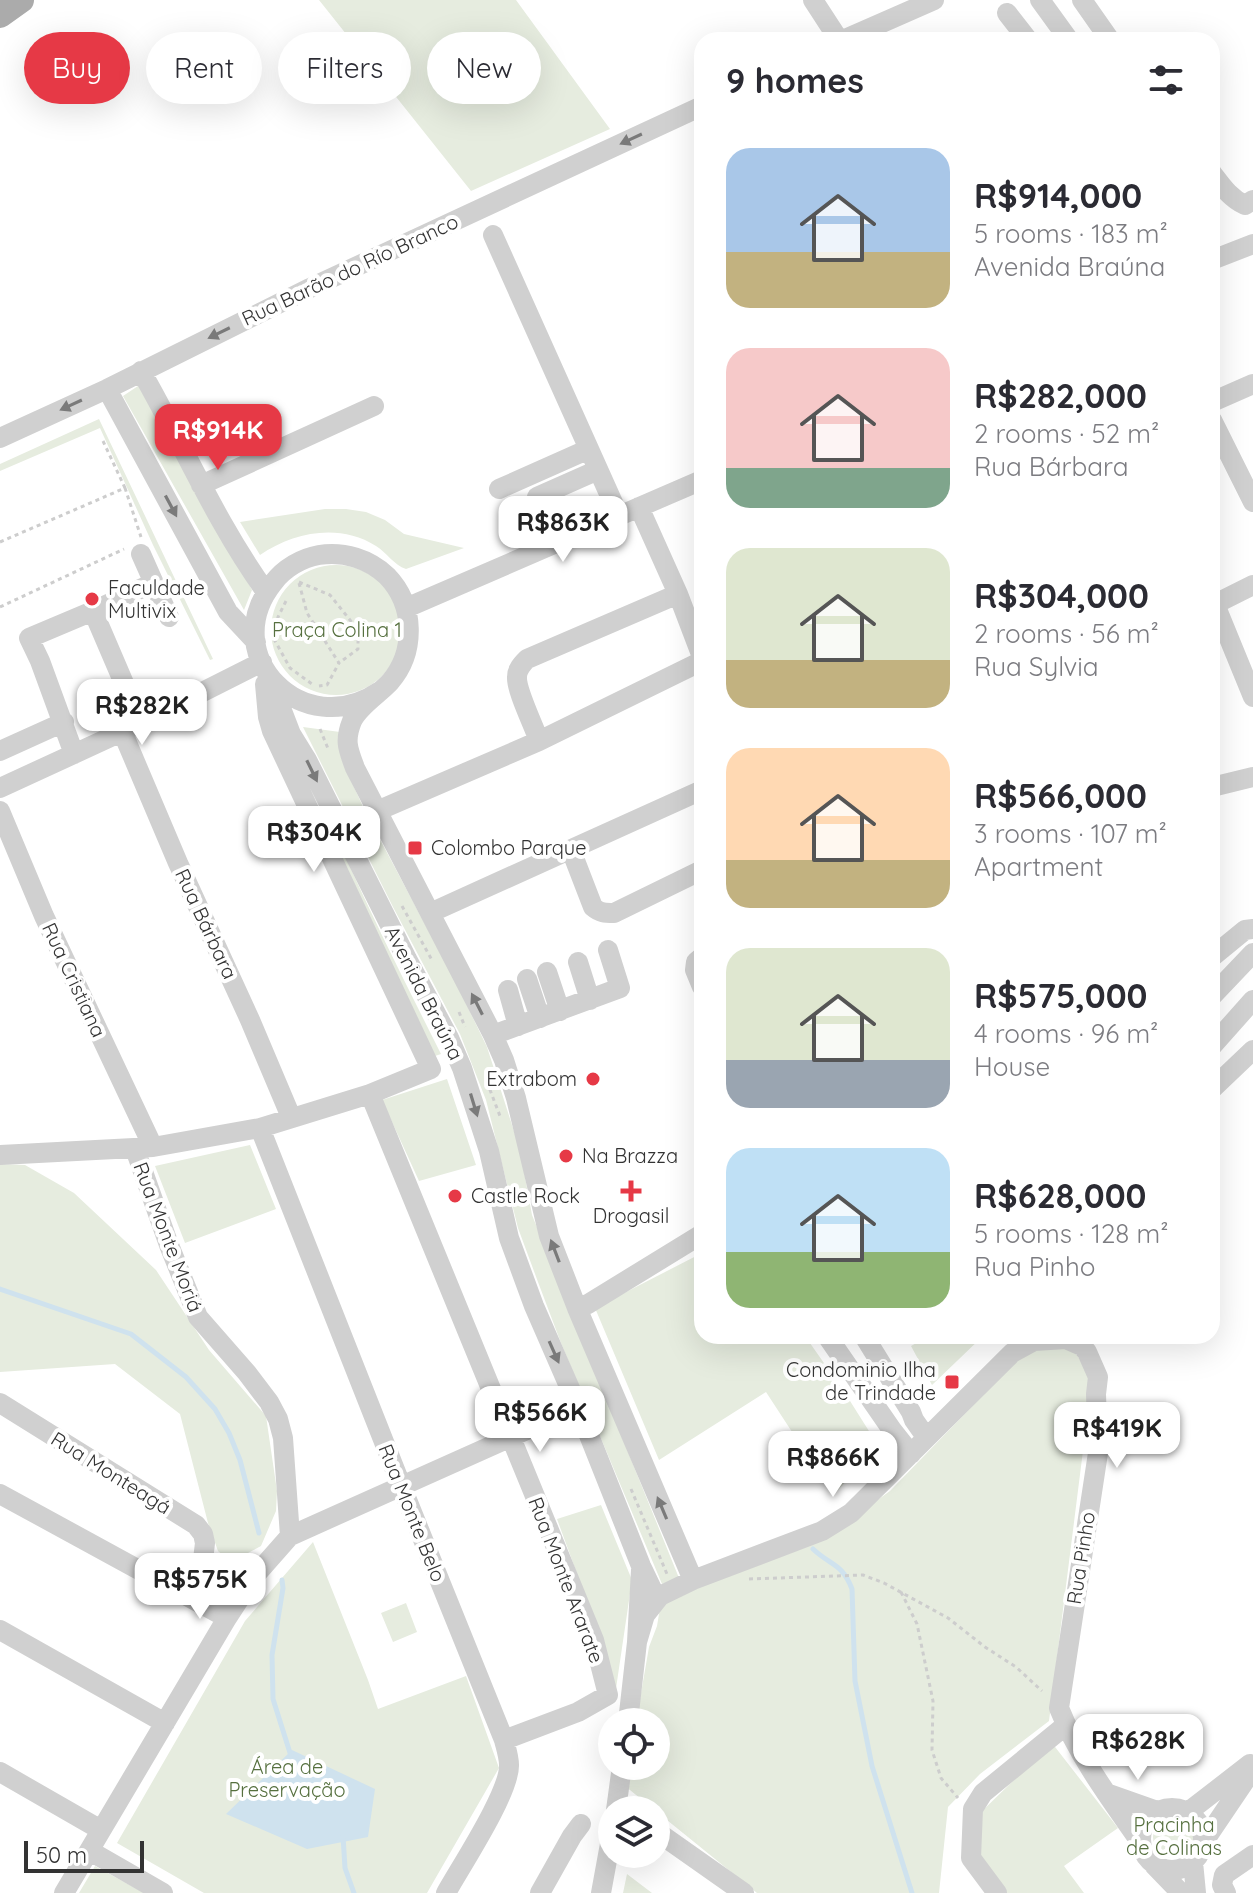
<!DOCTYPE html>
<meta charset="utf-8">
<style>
body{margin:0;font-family:Quicksand,sans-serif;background:#f2f2f3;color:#2b2b33;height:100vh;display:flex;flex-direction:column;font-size:30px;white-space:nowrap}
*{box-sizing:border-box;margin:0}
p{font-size:26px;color:#7c7c81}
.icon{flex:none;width:44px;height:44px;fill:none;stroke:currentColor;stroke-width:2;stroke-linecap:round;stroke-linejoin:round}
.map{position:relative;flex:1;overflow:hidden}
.panel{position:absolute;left:694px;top:32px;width:526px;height:1312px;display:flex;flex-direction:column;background:#fff;border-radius:24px;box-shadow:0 8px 32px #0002}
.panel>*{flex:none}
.banner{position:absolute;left:24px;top:32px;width:550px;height:72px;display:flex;gap:16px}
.buttons{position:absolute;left:598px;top:1708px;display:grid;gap:16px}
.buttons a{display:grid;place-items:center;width:72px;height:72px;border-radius:50%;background:#fff;box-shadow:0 8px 32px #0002;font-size:40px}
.scale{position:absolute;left:24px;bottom:20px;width:120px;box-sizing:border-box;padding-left:8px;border:4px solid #333;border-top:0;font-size:22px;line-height:28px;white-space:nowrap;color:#333;-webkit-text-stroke:6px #fff;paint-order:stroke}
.price{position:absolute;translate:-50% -68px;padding:0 18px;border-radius:16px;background:#fff;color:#222;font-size:26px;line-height:52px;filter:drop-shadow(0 2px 4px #0008)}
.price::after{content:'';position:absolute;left:50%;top:48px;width:24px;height:18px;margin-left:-12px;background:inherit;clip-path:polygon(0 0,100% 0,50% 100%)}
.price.selected{background:#e63946;color:#fff}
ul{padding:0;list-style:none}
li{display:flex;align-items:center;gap:24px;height:200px;padding:0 32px}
li span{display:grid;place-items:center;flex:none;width:224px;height:160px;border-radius:24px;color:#555}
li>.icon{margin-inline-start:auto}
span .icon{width:96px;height:96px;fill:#fffc;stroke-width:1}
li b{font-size:34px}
h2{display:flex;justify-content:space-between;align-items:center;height:96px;padding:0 32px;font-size:34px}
.tag{padding:0 28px;border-radius:36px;background:#fff;box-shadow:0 8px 32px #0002;font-size:28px;line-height:72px}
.tag.selected{background:#e63946;color:#fff}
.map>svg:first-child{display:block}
</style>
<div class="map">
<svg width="1253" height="1893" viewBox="0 0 1253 1893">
<rect width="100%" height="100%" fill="#fff"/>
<path fill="#e6ecdf" d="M319,0H516L610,129L471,191Z
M141,384L252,590L244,610L123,396Z
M99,419L213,659L210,660L153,545L100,428L0,471V464Z
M325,509H346L366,512L385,520L404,534L464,548L406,569C394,565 387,553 376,546C339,523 294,532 260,555L240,522Z
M271 630a65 65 0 1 1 130 0a65 65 0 1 1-130 0Z
M303,727L340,732L343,763L365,811L455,981L487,1047L520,1150L532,1215L679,1578L662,1584L561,1343L538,1282L518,1228L486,1100L460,1034L393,907Z
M345,856C375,923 408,988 441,1054L432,1057L338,857Z
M447,1079L476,1165L419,1181L382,1100Z
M250,1145L276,1209L185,1243L155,1166Z
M0,1164L25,1165L74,1193L156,1270L209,1350L266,1416L277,1491L276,1511L261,1546L231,1562L218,1551L208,1523L180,1414L115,1364L0,1372Z
M702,1253V1336H805L845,1393L879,1447L837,1491L824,1481L766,1392L659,1460L595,1308Z
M929,1336H983L932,1385L911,1346Z
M1040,1347H1071L1087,1369L1090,1395L1049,1721L980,1774L948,1807L939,1893H757L625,1786L628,1766H656V1722H636L649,1647L657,1626L661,1602L837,1529L890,1491L1021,1356Z
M601,1505L632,1580L614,1702L605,1650L557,1519Z
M313,1542L368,1680L378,1709L466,1676L499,1768L427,1893H204L117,1843L245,1621Z
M406,1603L417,1632L393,1642L381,1613Z
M1052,1743L1118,1828L1064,1866L1084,1893H1003L982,1866L977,1816Z
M1153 1837a21 21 0 1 1 42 0a21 21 0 1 1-42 0Z
M95,1866L144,1893H79Z
M627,1874L652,1893H623Z"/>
<path fill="#cfe2ee" d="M292,1750L375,1789L368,1837L307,1849L226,1814Z"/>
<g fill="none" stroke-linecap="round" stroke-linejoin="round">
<path stroke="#cfe2ee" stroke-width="5" d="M0,1289L131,1334L186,1377L215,1409L229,1433L240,1460L259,1533
M813,1549C831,1566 842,1563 852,1589L855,1681L872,1766L912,1893
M282,1580L283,1588L272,1655L273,1699L291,1756
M343,1836L345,1868L354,1893"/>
<path stroke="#cdcdcd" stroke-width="3" stroke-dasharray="4 4" stroke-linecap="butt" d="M103,441L125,488
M0,542L125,488L141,537
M299,582L330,595L358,630V649L339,663
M299,583L307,613L339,663L327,685L319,686
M286,601L278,617L274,639L290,668L312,684
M0,607L124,549
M320,729L329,751
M402,906L433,962
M459,1012L465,1027
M487,1082L500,1116
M631,1489L667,1574
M749,1579L863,1575L884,1583L948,1618L985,1647L1016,1667L1042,1691
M901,1592L917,1624L933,1701L932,1750L941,1778L958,1798"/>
<path stroke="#d0d0d0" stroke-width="20" d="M813,0L839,40
M1040,0L1069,40
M1082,0L1110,40
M1007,13L1028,40
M843,40L934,0
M1212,173C1222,186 1230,198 1245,205L1253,200
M493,235L619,516
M1212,260L1253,244
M141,371C183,444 216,523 266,592
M107,389L228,612L256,642
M1212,402L1253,384
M1212,420L1253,502
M0,438L107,389L310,288L702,106
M201,485L374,406
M499,489L589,449
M537,497L598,470
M639,507L678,594L702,657
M141,554L169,617
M1212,597L1253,697
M1215,604L1253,585
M406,608L702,480
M93,611L153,583
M271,682L291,734L307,760L407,959L449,1038L462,1068L489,1151L509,1238L534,1306L575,1400L641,1566L653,1591L660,1596
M380,691C303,744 216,655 273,583C284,568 302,558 319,555C344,551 369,559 387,576C415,605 416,652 390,682C379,694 359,706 352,721C344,741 348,749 355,768L493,1035L504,1060L516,1098L549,1236L577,1308L693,1580
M122,731L178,863L250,1020L291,1117
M539,741C534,726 516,690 517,677C517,669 522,664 527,659L678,594
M0,751L64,722
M74,754L40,661L29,638L93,611L141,723
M1212,787L1253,777
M0,788L141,723L262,662
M0,811L44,916L153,1147
M377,811L539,741L702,661
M571,850L593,907C600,913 605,913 614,913L702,870
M430,913L702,790
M702,957L696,962L695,970L702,987
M1212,957L1245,930L1253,929
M578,962L590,1000
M547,972L560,1011
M527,979L540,1018
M508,990L518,1026
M1212,996L1253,953
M493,1035L620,988L608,950
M1212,1046L1253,1000
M1212,1089L1253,1050
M370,1094L594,1640L608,1695L578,1712L504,1740
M260,1128L401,1485L504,1740C506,1748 509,1757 509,1765C510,1792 461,1866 446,1893
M135,1149L169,1245L198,1317L247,1373L269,1402L278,1419L283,1438L290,1536
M0,1155L153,1147L260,1128L370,1094L431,1069L272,731L268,717L265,684
M577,1308L588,1304L702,1234
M827,1336L892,1430L911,1454
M864,1336L911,1412L914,1420L926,1437
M0,1403L196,1525L203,1534L205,1543L198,1602
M0,1494L227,1618
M0,1630L165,1723
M637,1642L645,1615L660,1596L693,1580L822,1531L851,1513L1012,1353L1034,1341L1066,1339L1082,1346L1087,1352L1098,1377L1096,1394L1098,1453L1059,1708C1078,1756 1111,1800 1141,1843
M628,1722L637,1642L641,1570
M0,1772L101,1830
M1106,1793L1157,1811
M1141 1839a31 31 0 1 1 62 0a31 31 0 1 1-62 0Z
M616,1810L622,1766
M1188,1812L1250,1764
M656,1831L744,1893
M1203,1843L1253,1769
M90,1851L163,1893
M1193,1862L1196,1893
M1154,1865L1181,1893
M64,1893L227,1618L253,1578L290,1536L578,1407
M540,1893L572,1836L581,1824
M601,1893L612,1833
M997,1893L971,1858L973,1809L983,1793L1066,1725
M1226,1893L1222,1885L1224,1875L1253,1855"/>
<path stroke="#ababab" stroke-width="26" d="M0,15L21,0"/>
</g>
<defs><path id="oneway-solid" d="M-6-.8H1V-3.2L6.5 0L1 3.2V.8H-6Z" transform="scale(2)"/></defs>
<g fill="#7a7a7a">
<use href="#oneway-solid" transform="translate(631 139) rotate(155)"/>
<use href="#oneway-solid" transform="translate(219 333) rotate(154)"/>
<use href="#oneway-solid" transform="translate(71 405) rotate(155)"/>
<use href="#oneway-solid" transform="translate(171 506) rotate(62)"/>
<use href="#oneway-solid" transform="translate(312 771) rotate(64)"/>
<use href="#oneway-solid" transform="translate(477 1004) rotate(-117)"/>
<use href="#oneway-solid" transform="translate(474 1105) rotate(73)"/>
<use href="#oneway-solid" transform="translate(555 1251) rotate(-111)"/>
<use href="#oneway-solid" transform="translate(554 1352) rotate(66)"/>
<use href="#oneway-solid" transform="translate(662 1508) rotate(-113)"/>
</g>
<g fill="#e63946" stroke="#fff" stroke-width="3">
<circle cx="92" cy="599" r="8"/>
<rect x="407" y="840" width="16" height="16" rx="4"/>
<circle cx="593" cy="1079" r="8"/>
<circle cx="566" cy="1156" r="8"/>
<path d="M627 1179h8v8h8v8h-8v8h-8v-8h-8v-8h8z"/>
<circle cx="455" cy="1196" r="8"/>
<rect x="944" y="1374" width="16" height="16" rx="4"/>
</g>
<g text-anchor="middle" stroke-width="8" stroke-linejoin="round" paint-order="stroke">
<g font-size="20" fill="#333" stroke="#fff">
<text transform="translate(350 270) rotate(-25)" y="7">Rua Barão do Río Branco</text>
<text transform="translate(206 924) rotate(65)" y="7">Rua Bárbara</text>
<text transform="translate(74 980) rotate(65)" y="7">Rua Cristiana</text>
<text transform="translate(424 993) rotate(63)" y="7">Avenida Braúna</text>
<text transform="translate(168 1237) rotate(69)" y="7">Rua Monte Moriá</text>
<text transform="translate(111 1473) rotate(32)" y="7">Rua Monteagá</text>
<text transform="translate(412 1513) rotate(68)" y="7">Rua Monte Belo</text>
<text transform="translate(1081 1558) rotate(-81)" y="7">Rua Pinho</text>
<text transform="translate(566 1580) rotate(69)" y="7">Rua Monte Ararate</text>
</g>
<g font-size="20" fill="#333" stroke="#fff" text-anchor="start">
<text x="108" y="595">Faculdade<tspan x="108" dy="23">Multivix</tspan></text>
<text x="431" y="855">Colombo Parque</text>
<text x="577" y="1086" text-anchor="end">Extrabom</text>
<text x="582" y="1163">Na Brazza</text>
<text x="471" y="1203">Castle Rock</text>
<text x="631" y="1223" text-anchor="middle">Drogasil</text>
<text x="936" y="1377" text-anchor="end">Condominio Ilha<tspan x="936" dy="23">de Trindade</tspan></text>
</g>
<g font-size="20" fill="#56703f" stroke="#fff">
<text x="337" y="637">Praça Colina 1</text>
<text x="287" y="1774">Área de<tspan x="287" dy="23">Preservação</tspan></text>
<text x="1174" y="1832">Pracinha<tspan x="1174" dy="23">de Colinas</tspan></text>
</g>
</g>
</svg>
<div class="buttons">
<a><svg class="icon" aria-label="locate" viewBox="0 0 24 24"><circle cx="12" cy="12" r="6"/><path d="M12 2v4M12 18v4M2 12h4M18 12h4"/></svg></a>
<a><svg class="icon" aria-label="layers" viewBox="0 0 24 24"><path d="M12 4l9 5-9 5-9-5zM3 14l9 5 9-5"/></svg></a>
</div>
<div class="scale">50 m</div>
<b class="price selected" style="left:218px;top:472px">R$914K</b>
<b class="price" style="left:563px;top:564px">R$863K</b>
<b class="price" style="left:142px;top:747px">R$282K</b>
<b class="price" style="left:314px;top:874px">R$304K</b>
<b class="price" style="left:540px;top:1454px">R$566K</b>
<b class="price" style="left:1117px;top:1470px">R$419K</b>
<b class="price" style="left:833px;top:1499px">R$866K</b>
<b class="price" style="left:200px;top:1621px">R$575K</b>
<b class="price" style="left:1138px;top:1782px">R$628K</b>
<div class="banner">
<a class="tag selected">Buy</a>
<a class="tag">Rent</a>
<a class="tag">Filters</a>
<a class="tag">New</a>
</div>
<section class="panel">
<h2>9 homes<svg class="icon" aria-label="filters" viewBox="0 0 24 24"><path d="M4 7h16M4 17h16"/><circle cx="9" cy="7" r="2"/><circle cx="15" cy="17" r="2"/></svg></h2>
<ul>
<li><span style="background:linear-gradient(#a9c7e8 65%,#c2b280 0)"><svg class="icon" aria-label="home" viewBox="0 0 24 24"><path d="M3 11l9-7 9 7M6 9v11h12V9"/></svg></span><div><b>R$914,000</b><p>5 rooms · 183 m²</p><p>Avenida Braúna</p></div></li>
<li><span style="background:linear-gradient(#f6c9c9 75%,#7fa58c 0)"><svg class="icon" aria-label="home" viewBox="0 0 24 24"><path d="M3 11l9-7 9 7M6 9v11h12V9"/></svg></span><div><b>R$282,000</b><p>2 rooms · 52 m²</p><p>Rua Bárbara</p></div></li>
<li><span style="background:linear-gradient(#dfe7d0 70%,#c2b280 0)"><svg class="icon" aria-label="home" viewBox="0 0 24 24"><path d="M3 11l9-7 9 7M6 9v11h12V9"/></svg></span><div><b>R$304,000</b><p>2 rooms · 56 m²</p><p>Rua Sylvia</p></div></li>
<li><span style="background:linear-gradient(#ffd9b3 70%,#c2b280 0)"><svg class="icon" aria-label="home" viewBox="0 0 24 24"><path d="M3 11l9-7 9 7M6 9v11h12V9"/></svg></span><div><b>R$566,000</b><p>3 rooms · 107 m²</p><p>Apartment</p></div></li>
<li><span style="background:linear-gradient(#dfe7d0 70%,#9aa5b1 0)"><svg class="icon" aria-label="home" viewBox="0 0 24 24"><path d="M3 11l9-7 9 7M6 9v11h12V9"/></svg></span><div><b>R$575,000</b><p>4 rooms · 96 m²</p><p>House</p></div></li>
<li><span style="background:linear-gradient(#bfe0f5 65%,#8fb573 0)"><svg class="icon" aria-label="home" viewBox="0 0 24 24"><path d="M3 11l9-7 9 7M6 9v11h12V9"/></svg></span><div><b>R$628,000</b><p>5 rooms · 128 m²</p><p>Rua Pinho</p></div></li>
</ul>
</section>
</div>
